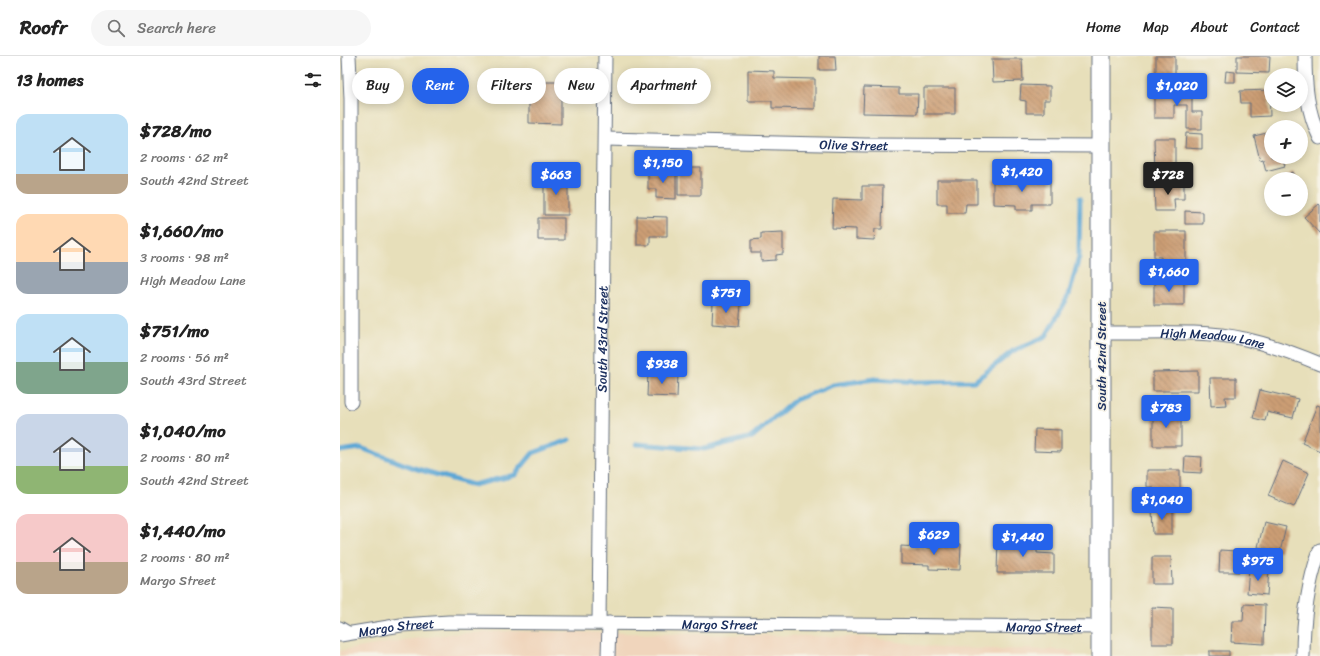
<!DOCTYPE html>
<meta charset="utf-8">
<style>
body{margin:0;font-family:Sriracha,sans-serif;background:#f6f6f6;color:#222;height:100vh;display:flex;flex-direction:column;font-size:15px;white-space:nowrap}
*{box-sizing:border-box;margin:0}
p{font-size:13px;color:#767676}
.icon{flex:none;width:22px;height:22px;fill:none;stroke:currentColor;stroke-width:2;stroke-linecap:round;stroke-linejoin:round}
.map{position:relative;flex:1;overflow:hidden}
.sheet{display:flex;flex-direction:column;background:#fff;width:340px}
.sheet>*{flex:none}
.banner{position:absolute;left:12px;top:12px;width:380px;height:36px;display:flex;gap:8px}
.tools{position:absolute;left:924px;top:12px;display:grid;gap:8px}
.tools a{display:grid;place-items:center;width:44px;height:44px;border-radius:50%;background:#fff;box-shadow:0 2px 10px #0003;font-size:20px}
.price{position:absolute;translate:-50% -34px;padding:0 9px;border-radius:4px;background:#2563eb;color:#fff;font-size:13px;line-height:26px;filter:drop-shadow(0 1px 2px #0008)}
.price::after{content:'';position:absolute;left:50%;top:24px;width:12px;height:9px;margin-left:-6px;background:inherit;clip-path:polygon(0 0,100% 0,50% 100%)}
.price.current{background:#222;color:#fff}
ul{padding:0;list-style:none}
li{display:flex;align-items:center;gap:12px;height:100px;padding:0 16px}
li span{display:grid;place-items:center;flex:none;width:112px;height:80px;border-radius:12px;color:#555}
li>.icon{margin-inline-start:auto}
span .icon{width:48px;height:48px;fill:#fffc;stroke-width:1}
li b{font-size:17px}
h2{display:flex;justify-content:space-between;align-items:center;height:48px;padding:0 16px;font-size:17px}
.pill{padding:0 14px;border-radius:18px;background:#fff;box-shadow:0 2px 10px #0003;font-size:14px;line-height:36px}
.pill.current{background:#2563eb;color:#fff}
header{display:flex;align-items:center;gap:24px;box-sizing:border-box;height:56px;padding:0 20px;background:#fff;border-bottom:1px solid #e0e0e0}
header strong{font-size:19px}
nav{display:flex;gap:22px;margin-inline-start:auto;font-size:14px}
.search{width:280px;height:36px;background:#f6f6f6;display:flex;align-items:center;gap:10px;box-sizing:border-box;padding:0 14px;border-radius:22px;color:#767676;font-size:15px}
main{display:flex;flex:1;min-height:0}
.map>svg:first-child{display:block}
</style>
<header>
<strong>Roofr</strong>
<div class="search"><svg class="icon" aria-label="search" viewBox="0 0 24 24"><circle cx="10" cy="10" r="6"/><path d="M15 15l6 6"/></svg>Search here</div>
<nav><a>Home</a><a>Map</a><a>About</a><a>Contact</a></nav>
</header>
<main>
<section class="sheet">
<h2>13 homes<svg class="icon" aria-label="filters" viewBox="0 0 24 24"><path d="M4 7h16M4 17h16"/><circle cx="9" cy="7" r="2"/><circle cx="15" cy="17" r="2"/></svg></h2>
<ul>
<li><span style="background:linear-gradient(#bfe0f5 75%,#b9a48a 0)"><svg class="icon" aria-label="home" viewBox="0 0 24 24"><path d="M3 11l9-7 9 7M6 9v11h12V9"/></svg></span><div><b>$728/mo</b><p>2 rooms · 62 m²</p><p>South 42nd Street</p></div></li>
<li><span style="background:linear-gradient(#ffd9b3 60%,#9aa5b1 0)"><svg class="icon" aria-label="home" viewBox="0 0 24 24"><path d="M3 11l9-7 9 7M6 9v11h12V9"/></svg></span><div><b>$1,660/mo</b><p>3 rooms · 98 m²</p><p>High Meadow Lane</p></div></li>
<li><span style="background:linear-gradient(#bfe0f5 60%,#7fa58c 0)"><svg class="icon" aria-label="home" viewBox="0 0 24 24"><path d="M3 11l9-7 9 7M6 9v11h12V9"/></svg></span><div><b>$751/mo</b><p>2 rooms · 56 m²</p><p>South 43rd Street</p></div></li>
<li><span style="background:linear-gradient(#c9d6e8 65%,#8fb573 0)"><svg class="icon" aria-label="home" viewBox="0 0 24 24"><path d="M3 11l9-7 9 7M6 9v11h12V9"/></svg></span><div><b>$1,040/mo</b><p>2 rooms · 80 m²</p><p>South 42nd Street</p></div></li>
<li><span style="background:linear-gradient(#f6c9c9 60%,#b9a48a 0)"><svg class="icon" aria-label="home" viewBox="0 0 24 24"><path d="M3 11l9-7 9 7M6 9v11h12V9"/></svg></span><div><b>$1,440/mo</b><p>2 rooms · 80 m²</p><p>Margo Street</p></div></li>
</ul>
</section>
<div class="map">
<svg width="980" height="600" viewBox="0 0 980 600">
<defs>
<pattern id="building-back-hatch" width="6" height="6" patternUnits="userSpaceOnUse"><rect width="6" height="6" fill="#cc9e74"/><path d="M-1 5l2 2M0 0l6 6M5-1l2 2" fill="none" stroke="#a58162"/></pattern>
</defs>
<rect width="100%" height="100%" fill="#f7f3e8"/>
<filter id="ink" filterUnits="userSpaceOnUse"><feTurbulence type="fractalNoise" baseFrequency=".025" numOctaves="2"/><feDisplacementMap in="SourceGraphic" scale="8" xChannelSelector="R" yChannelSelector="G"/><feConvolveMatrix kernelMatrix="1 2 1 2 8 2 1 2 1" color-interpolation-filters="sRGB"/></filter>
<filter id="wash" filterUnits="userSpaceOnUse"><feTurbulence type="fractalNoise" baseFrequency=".012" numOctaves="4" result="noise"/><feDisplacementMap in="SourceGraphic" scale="16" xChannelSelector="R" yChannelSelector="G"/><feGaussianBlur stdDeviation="0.9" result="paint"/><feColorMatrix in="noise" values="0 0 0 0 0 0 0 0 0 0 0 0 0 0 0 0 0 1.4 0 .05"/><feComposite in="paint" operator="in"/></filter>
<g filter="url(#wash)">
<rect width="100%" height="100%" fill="#e7dfba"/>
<path fill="#f0d5bc" d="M170,575L526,581L597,592L728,594L737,600H0V595L64,584L109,578Z"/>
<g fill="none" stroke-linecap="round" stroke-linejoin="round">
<path stroke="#5da7d5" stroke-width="5" d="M297,388L364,393L412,381L455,344L493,329L535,323L577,326L635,325L673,295L706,280L729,239L739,201L740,142
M0,395L21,392L74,412L133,429L175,419L193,397L229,384"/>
</g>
<g id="blocks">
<path fill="url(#building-back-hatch)" d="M479,0H495L496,14H479Z
M816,0H835V23H816Z
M897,0H930L929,17L897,16Z
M652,3H682L683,25L653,26Z
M408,14L434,15V22L475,23V53L432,52V45H408Z
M886,15L895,16V26H885Z
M189,26H221V68L189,67Z
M681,29L710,30V44H704V57H686V45L680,44Z
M524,31L559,32V38H578L577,58L523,57Z
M584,32H615V58H584Z
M929,34L930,60L910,61V47H901L900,35Z
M814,36H852V56H862V73H847V49H834V62H814Z
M931,76V101H942L945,110L926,115L923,103L920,104L914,80Z
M846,77L862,78V93L845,92Z
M814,82H835V118L815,119Z
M338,112H361V139H338Z
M308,116H336V143L316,142V133H308Z
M953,116L957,123H939Z
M204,120H228V159H204Z
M597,124H637V148H626L625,157H607V148H597Z
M653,124H710V148H692V154H676V149L653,148Z
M844,128V143H834L835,155H815L814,129Z
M522,130H543L542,173H535L534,184L516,183V173L492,172L493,143L522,144Z
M979,148L980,149V178L964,161Z
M845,155L863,156V168H845Z
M297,160L327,161V180H310V189H297Z
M198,162H224V184H198Z
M814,175H846V212H821V201H814Z
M443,176V198L436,199V204L421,205V197H411V184L421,183V177Z
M814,225H844V249H814Z
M373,247L401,249L399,270L372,268Z
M858,315V335H813V316Z
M308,317L338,319L337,341L307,340Z
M870,322H896V341H885L886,349L871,350Z
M920,334L958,343L953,362L927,356L925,365L913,362Z
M977,349L980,350V395L962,387Z
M813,353H833V363H841V390H813Z
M695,373L721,374V396L694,395Z
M845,400L862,401L861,417L844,416Z
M943,405L969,417L954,451L928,440Z
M807,414H840V438H813V431H807Z
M812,452H832V478H813Z
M924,466L946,471L940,496L918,491Z
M658,482H675V485L697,486V497L714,498V517H657Z
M593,486L621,488L620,514L589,513V509L561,508V490L593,492Z
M880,494L912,496V511H899V516H879Z
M812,501H831L832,528H812Z
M909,512L929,514L927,539L907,537Z
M904,548L925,549L924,588L891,586L892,565H903Z
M812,551L833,552V588H812Z
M869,595H889V600H869Z"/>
</g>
</g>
<g filter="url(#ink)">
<use href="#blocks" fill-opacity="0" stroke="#626d7e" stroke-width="1"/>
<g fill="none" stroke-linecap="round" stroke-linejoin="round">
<defs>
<path id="lane" d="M0,569L12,576"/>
<g id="street">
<path d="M9,0L11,43V346"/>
<path d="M965,0C965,30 967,55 980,82"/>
<path id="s1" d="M265,83L525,89L762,90"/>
<path id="s2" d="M761,277C808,278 858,273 905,283C931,289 956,298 980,308"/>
<path id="s3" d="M259,566L265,0"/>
<path id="s4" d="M0,579L61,569L109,566L761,571"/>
<path d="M268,600L269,567"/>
<path d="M963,600C963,563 967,529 980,494"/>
</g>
<path id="secondary" d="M761,600V0"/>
</defs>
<use href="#lane" stroke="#626d7e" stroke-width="9"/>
<use href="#street" stroke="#626d7e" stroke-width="15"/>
<use href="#secondary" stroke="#626d7e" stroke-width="21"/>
<use href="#lane" stroke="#fff" stroke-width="7"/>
<use href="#street" stroke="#fff" stroke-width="13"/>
<use href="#secondary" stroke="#fff" stroke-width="19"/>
</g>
</g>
<g text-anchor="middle" stroke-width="3.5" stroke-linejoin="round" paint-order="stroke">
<g font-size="13" fill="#1b2f5e" stroke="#f7f3e8">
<text dy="5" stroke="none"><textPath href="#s1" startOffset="249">Olive Street</textPath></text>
<text dy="5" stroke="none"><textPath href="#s3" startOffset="283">South 43rd Street</textPath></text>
<text dy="5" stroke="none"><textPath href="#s2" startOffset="112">High Meadow Lane</textPath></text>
<text transform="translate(761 300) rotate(-90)" y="5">South 42nd Street</text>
<text dy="5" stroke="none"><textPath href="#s4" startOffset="381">Margo Street</textPath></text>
<text dy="5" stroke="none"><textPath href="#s4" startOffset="705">Margo Street</textPath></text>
<text dy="5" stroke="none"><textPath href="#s4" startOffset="57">Margo Street</textPath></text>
</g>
</g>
</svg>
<div class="tools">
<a><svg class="icon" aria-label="layers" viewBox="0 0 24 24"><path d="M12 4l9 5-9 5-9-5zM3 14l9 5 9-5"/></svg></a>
<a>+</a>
<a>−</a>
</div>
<b class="price" style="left:837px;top:51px">$1,020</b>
<b class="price" style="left:323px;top:128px">$1,150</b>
<b class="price" style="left:682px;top:137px">$1,420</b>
<b class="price" style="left:216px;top:140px">$663</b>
<b class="price current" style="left:828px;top:140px">$728</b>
<b class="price" style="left:829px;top:237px">$1,660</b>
<b class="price" style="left:386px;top:258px">$751</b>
<b class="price" style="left:322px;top:329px">$938</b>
<b class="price" style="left:826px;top:373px">$783</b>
<b class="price" style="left:822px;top:465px">$1,040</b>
<b class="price" style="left:594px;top:500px">$629</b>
<b class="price" style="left:683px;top:502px">$1,440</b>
<b class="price" style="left:918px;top:526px">$975</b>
<div class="banner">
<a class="pill">Buy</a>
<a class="pill current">Rent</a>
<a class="pill">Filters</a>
<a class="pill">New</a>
<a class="pill">Apartment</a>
</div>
</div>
</main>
